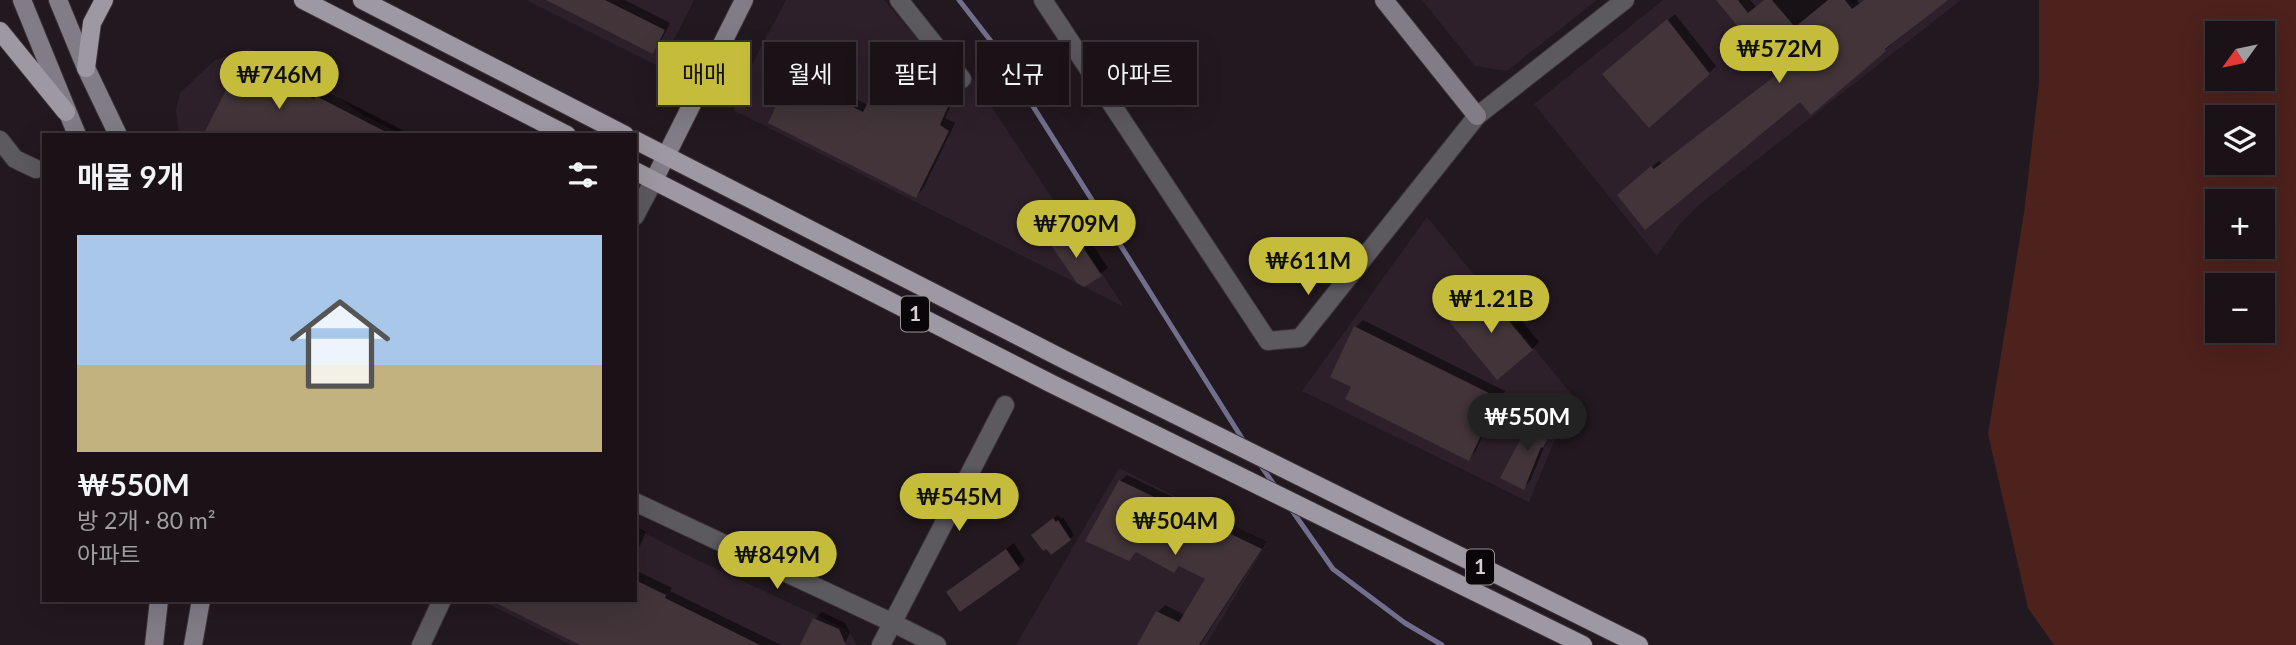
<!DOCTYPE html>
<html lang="ko">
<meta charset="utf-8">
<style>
body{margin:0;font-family:Lato,"Noto Sans KR",sans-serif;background:#272024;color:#f1f3f6;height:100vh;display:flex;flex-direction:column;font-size:26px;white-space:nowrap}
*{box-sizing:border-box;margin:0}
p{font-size:23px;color:#9f9ea1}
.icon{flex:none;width:38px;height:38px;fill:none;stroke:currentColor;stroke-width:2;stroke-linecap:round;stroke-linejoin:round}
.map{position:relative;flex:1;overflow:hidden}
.details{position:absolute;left:42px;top:133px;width:595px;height:469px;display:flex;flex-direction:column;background:#1a1217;border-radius:0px;box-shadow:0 7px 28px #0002,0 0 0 2px #383236}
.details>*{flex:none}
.hud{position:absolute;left:658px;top:42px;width:665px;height:63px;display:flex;gap:14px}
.needle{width:46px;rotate:237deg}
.buttons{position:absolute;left:2205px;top:21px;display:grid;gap:14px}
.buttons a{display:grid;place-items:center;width:70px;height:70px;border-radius:0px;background:#1a1217;box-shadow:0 7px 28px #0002,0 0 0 2px #383236;font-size:35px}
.price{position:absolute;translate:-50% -60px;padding:0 16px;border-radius:24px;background:#c6bc3c;color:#111;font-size:23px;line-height:46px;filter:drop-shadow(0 2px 4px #0008)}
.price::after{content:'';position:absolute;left:50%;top:42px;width:21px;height:16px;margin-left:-10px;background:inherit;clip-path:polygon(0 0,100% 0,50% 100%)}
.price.selected{background:#222;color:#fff}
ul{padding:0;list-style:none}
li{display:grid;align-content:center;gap:14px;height:371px;padding:0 35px}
li span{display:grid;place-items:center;height:217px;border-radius:0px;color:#555}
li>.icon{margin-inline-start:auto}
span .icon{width:126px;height:126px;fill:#fffc;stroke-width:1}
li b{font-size:30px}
h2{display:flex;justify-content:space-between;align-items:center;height:84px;padding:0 35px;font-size:30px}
.chip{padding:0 24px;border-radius:0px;background:#1a1217;box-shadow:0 7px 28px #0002,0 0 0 2px #383236;font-size:24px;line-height:63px}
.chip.selected{background:#c6bc3c;color:#111}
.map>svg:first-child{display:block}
</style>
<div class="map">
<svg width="2296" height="645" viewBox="0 0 2296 645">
<rect width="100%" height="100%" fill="#22181f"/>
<path fill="#2e202a" d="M526,0H694L660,67Z
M786,0H884L938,63L956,88L972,77L1124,307L735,111L732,102Z
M1422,0H1597L1507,71L1475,66Z
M1663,0H1849L1853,4L1858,0H1961L1699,205L1679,225L1657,256L1534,104Z
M249,48L321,84L361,114L403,135H179L176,110L180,93L215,60Z
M1427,217L1573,396L1529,502L1302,391Z
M1119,468L1267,543L1206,645H1016Z
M635,528L693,558L848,630L857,645H571L480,600H635Z"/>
<path fill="#4d211c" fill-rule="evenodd" d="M2039,0H2296V645H2054L2028,608L1988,434L2024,213L2039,83ZM2217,33H2263V79H2217ZM2217,117H2263V163H2217ZM2217,201H2263V247H2217ZM2217,285H2263V331H2217Z"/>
<path fill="#0007" d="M562,0H625L670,23L659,45L653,52Z
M1718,0H1750L1756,7L1765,0H1857L1860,4L1865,0H1945L1885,50L1801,100L1626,188L1659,161L1662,164L1778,73Z
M1675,14L1716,66L1709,73L1612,67Z
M902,44L929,58L920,76L956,95L945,118L955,123L923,189L916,196L792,78L799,71L868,105L895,51Z
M250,55L322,93L324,90L412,135H205L243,62Z
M1080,226L1108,268L1084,285L1053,245Z
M1492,285L1539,342L1532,349L1457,313Z
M1363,320L1505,391L1475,452L1469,458L1353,386L1332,377L1356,327Z
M1541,409L1560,420L1546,443L1530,481L1523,488L1534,416Z
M1127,475L1267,542L1200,645H1139L1158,612L1165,605L1185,615L1208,578L1120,481Z
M1058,515L1061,519L1063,517L1074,535L1070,539L1038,531Z
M635,526L646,532L635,557Z
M1014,543L1025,560L1018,567L948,592Z
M635,570L672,588L670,591L781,645H583L635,600Z
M822,612L845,623L850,633L844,645H802L815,619Z"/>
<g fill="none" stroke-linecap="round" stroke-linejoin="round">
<path stroke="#726f8d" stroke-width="5" d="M959,0L997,49L1245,443
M1259,463L1275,486
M1291,509L1333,569L1405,623L1442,645"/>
</g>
<path fill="#423438" d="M546,0H605L665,30L653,54Z
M1716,0H1738L1748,13L1764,0H1772L1795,27L1828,0H1845L1852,9L1864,0H1948L1885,49L1886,51L1811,115L1800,102L1645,230L1617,195L1651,166L1654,169L1777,74Z
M1667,19L1710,74L1649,128L1602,74Z
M894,50L924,65L915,83L950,102L940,125L949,131L916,198L768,123L790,76L863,112Z
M241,61L314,99L316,96L392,135H203Z
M1072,231L1102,276L1084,287L1077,283L1051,245Z
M1484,291L1533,350L1497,380L1448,320Z
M1354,326L1499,398L1469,461L1345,399L1351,387L1330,377Z
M1533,415L1554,427L1543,448L1541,447L1524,490L1500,478Z
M1119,480L1262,549L1199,645H1137L1156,611L1179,622L1205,579L1179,566L1174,573L1136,552L1129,561L1085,541Z
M1053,518L1056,522L1058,520L1071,540L1051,555L1046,549L1043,551L1031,535Z
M1006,549L1020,569L960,612L946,592Z
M635,580L666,595L665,598L760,645H580L490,600H635Z
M813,618L839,629L846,645H800Z"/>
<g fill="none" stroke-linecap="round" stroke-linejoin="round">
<defs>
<path id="street" d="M899,0L962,79
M1043,0L1268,341L1300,338L1477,116L1625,0
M0,140L15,159L36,169
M635,216L654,180
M635,502L891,622L937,645
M421,645L442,600
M881,645L1005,405"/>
<path id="secondary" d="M22,0L77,135
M58,0L86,68L118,135
M1384,0L1477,116
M654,180L744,0
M154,645L159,600
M193,645L201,600"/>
<path id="primary" d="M303,0L567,135
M362,0L625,135
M0,31L66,112
M86,68L92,23L104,0
M635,140L1065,360L1639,645
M635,171L1052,384L1583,645"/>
</defs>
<use href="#street" stroke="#3b3238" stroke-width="20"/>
<use href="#secondary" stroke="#3b3238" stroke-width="20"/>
<use href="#primary" stroke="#3b3238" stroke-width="20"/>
<use href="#street" stroke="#5c595f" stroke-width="18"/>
<use href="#secondary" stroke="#817c85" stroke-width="18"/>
<use href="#primary" stroke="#9e98a3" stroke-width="18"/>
</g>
<g text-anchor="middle" stroke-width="5" stroke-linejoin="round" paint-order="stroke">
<g fill="#090508" stroke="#989297" stroke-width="2">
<rect x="901" y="296.5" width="28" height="35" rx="5"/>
<rect x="1466" y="549.5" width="28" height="35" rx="5"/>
</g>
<g font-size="21" font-weight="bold" fill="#d6cfd4">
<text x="915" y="321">1</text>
<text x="1480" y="574">1</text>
</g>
</g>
</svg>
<div class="buttons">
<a><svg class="needle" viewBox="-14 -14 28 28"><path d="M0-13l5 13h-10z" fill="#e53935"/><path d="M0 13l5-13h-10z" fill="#9f9ea1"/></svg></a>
<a><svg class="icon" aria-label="layers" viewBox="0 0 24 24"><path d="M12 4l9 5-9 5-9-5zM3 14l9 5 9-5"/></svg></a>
<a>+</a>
<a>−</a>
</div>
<b class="price" style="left:1779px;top:85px">₩572M</b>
<b class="price" style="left:279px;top:111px">₩746M</b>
<b class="price" style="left:1076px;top:260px">₩709M</b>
<b class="price" style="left:1308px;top:297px">₩611M</b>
<b class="price" style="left:1491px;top:335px">₩1.21B</b>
<b class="price selected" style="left:1527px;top:453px">₩550M</b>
<b class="price" style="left:959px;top:533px">₩545M</b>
<b class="price" style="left:1175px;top:557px">₩504M</b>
<b class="price" style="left:777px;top:591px">₩849M</b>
<div class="hud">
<a class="chip selected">매매</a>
<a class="chip">월세</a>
<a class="chip">필터</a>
<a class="chip">신규</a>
<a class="chip">아파트</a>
</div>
<section class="details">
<h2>매물 9개<svg class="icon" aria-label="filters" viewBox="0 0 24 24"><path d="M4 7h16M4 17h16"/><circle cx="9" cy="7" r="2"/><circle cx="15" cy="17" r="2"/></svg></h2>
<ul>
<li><span style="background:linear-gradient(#a9c7e8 60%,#c2b280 0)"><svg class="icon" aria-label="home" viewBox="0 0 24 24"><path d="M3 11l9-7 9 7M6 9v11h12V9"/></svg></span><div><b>₩550M</b><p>방 2개 · 80 m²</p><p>아파트</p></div></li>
</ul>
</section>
</div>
